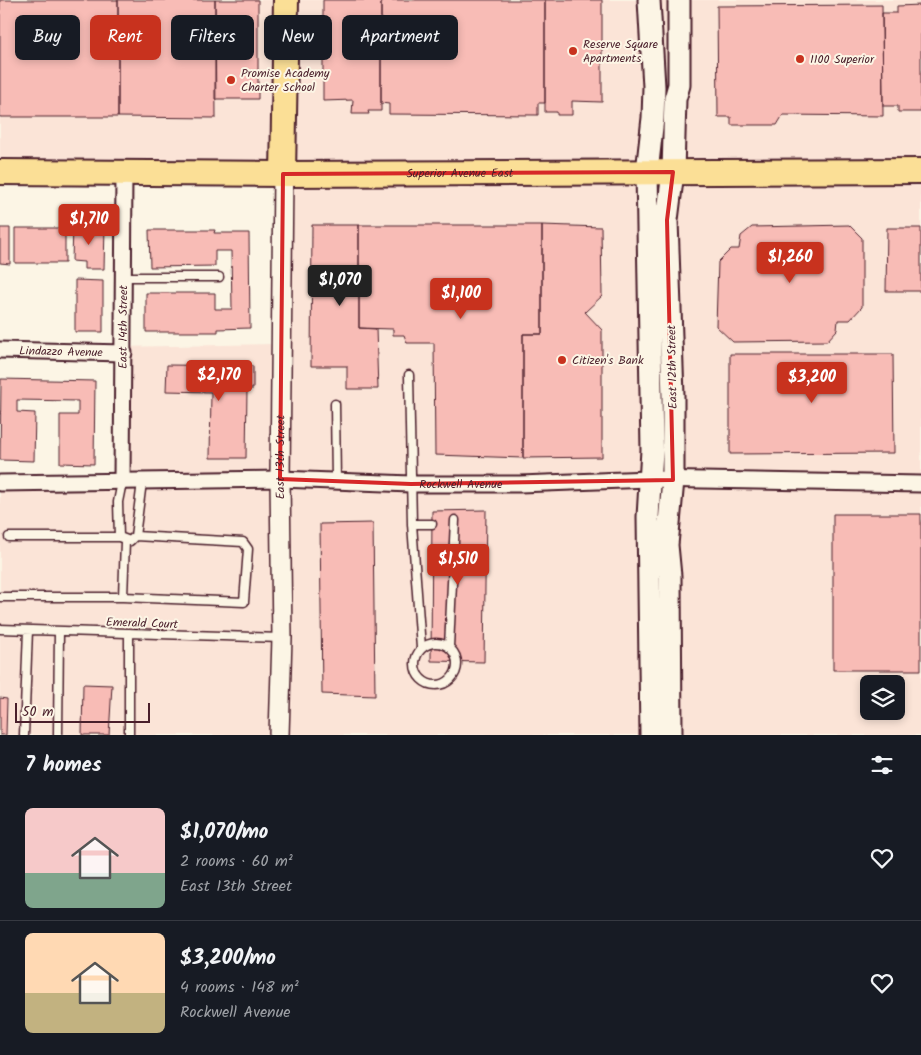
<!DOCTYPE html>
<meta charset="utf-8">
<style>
body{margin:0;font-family:Kalam,sans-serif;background:#242831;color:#f1f3f6;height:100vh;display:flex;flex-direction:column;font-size:19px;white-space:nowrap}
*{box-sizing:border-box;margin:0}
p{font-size:16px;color:#9ea1a6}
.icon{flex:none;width:28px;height:28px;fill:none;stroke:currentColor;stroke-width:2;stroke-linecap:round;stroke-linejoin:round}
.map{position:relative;height:735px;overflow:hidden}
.details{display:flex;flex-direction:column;background:#171b24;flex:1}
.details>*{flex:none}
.top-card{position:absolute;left:15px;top:15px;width:500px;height:45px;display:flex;gap:10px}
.controls{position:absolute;left:860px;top:675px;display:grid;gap:10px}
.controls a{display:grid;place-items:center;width:45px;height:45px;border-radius:8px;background:#171b24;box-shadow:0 2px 8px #0003;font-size:25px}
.scale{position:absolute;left:15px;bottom:12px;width:135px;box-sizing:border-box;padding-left:5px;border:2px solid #4a1f2b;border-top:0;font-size:14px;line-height:18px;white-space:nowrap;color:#4a1f2b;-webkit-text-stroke:4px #fcf5e5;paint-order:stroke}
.price{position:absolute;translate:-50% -42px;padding:0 11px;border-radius:5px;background:#c8321e;color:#fff;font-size:16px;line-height:32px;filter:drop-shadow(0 1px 2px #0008)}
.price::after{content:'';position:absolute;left:50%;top:30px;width:15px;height:11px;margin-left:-8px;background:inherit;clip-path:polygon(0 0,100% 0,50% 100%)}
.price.on{background:#222;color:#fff}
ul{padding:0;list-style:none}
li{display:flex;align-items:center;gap:15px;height:125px;padding:0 25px}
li+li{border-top:1px solid #363941}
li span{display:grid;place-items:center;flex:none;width:140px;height:100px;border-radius:8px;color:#555}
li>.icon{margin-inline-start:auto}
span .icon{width:60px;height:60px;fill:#fffc;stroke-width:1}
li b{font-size:21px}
h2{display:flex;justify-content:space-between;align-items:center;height:60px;padding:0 25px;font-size:21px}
.chip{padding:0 18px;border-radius:8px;background:#171b24;box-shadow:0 2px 8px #0003;font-size:18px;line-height:45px}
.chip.on{background:#c8321e;color:#fff}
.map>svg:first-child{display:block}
</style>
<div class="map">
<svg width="921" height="735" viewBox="0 0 921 735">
<rect width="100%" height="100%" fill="#fcf5e5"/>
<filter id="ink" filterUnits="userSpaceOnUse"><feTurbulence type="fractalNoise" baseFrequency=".02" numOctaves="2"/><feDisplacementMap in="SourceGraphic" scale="10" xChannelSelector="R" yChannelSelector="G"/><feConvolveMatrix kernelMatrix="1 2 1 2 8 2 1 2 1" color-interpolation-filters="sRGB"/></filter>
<g filter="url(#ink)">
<path fill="#fbe4d7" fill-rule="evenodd" d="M0,0H921V735H0V478L117,476L120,347L274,344L278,181L0,178ZM869,684H896V711H869Z"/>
<path fill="#f8bcb6" stroke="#4a1f2b" d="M0,0H118V117H0Z
M118,0H215L216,118L118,117Z
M215,0H258V99H215Z
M323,0H381V111H368L369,114H352L353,100L323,101Z
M381,0H545V103H538V115L389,114V104L381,103Z
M545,0H602V102L572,101V115H557V112H545Z
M882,5L883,116L783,115L777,125H731V117H718L717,6Z
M921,5V112H898V106H883L882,13H897V6Z
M73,225L105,226L104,269H84V262L72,261Z
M312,225H359V328L376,329L378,389H347V366H311Z
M359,225H542V334H523V458L435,455L434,343H407L404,335H393V329L359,328Z
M542,225L601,227L602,296L585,312L602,330V457L523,458V334H542Z
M849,225L862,238V307L850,320H838L837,330L827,341L733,342L716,326L718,262L731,249H739L741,236L752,227Z
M0,228H10V264L0,263Z
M15,228H65V263H15Z
M887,228H921V291H886Z
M149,230H215L214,233H249L250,328L218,329V332H146V293H215V309H232L231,251H215V266L150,267Z
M75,280L103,281V332H75Z
M730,354H893L894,453L730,454Z
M167,365L253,366V389H247L246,458H210L211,392L166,391Z
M1,379L95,381L94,464L60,463V415H78V401L17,400V412L35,413L34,461L0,460Z
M486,510L484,662L431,661L432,511Z
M833,514H921V670H833Z
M373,523L375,696L322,694L320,524Z
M83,684L112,685L109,735H82Z
M0,698L7,699L6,735H0Z"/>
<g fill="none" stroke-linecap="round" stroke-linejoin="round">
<defs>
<path id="service" d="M124,277H219
M409,375L412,524H432
M335,404L336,482
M122,482L118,502L119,537L130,541L135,536L142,482
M412,524L421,648
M9,537H119
M125,541L123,597L244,602L248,549L243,542L135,536
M0,597H123
M0,629L282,638
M415 664a21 21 0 1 1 42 0a21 21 0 1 1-42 0Z
M449,647L455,520
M24,735L28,630
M58,735L59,631
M129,735V633"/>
<g id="minor">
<path id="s1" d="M0,350L124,353"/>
<path id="s2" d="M122,482L124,173"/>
<path id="s3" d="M0,483L280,479L411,484H520L649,479L921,484"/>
</g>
<g id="tertiary">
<path id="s4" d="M279,735L282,638L280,479L283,174"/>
</g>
<path id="secondary" d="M649,0L654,87L653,118L647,172L652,450L648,517L651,735
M671,735L670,576L667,545L673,480V396L667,220L673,172L675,99L679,85V0"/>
<g id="primary">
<path id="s5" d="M0,172L283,174L921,171"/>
<path d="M283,174L286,0"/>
</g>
</defs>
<use href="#service" stroke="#4a1f2b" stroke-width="11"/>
<use href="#minor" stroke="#4a1f2b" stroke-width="19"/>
<use href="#tertiary" stroke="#4a1f2b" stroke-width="22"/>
<use href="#secondary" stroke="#4a1f2b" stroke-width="25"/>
<use href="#primary" stroke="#4a1f2b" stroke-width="28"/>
<use href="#service" stroke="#fcf5e5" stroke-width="8"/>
<use href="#minor" stroke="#fcf5e5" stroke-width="15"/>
<use href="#tertiary" stroke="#fcf5e5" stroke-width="19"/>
<use href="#secondary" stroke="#fcf5e5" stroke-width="21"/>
<use href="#primary" stroke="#fbdf96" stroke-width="24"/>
</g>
</g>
<path fill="none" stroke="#d62828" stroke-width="4" stroke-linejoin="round" d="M673,172L667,220L673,480L411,484L280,479L283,174Z"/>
<g fill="#c8321e" stroke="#fcf5e5" stroke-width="2">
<circle cx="573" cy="51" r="5"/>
<circle cx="800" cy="59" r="5"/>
<circle cx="231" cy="80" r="5"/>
<circle cx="562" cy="360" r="5"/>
</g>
<g text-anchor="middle" stroke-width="4" stroke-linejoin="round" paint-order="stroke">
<g font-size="12" fill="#4a1f2b" stroke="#fcf5e5" text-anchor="start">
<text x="583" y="48">Reserve Square<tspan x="583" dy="14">Apartments</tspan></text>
<text x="810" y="63">1100 Superior</text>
<text x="241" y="77">Promise Academy<tspan x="241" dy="14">Charter School</tspan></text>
<text x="572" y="364">Citizen's Bank</text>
</g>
<g font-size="12" fill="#4a1f2b" stroke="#fcf5e5">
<text dy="4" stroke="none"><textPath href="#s5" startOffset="460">Superior Avenue East</textPath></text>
<text dy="4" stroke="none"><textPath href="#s2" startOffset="155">East 14th Street</textPath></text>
<text dy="4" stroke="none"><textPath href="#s1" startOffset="61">Lindazzo Avenue</textPath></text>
<text transform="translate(672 367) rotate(-91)" y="4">East 12th Street</text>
<text dy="4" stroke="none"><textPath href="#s4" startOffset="278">East 13th Street</textPath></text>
<text dy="4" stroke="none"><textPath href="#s3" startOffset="461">Rockwell Avenue</textPath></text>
<text transform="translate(142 623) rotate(2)" y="4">Emerald Court</text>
</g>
</g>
</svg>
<div class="controls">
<a><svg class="icon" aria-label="layers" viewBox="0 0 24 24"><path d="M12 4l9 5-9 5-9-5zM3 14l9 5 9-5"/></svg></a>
</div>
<div class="scale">50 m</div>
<b class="price" style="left:89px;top:246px">$1,710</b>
<b class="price" style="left:790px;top:284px">$1,260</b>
<b class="price on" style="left:340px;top:307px">$1,070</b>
<b class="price" style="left:461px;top:320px">$1,100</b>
<b class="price" style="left:219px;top:402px">$2,170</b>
<b class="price" style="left:812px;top:404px">$3,200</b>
<b class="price" style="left:458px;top:586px">$1,510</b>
<div class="top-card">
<a class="chip">Buy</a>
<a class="chip on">Rent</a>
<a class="chip">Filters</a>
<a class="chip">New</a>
<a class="chip">Apartment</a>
</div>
</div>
<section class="details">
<h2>7 homes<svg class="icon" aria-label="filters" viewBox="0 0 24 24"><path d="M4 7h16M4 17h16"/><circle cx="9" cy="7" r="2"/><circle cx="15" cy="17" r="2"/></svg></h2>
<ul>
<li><span style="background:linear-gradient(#f6c9c9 65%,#7fa58c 0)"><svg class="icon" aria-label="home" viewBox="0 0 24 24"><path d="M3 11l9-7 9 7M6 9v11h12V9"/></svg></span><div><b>$1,070/mo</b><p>2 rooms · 60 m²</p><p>East 13th Street</p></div><svg class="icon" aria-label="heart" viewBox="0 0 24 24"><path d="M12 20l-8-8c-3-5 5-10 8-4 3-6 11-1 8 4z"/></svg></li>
<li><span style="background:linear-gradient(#ffd9b3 60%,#c2b280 0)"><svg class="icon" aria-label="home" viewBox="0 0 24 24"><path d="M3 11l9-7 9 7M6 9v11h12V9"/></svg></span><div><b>$3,200/mo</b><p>4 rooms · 148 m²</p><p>Rockwell Avenue</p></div><svg class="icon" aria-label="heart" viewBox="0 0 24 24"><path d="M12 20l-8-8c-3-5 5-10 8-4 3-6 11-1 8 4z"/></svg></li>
</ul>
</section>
